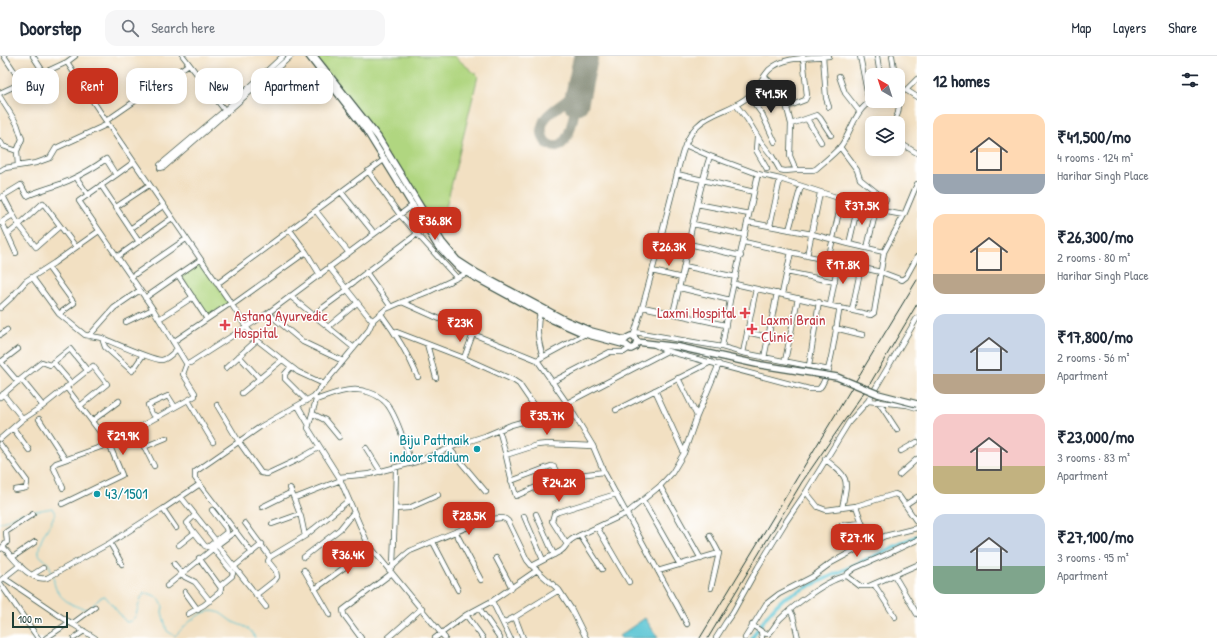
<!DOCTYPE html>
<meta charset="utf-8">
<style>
body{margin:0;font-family:"Patrick Hand",sans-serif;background:#f6f6f7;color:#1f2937;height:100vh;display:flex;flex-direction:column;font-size:15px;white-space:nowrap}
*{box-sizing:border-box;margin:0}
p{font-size:13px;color:#747a83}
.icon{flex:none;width:22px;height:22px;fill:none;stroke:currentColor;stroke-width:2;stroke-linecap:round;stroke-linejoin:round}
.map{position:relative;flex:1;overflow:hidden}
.details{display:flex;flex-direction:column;background:#fff;width:300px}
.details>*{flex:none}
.guide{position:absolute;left:12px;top:12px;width:380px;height:36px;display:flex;gap:8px}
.needle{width:26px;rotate:321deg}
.fabs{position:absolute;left:865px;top:12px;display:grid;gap:8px}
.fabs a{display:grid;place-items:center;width:40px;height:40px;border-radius:8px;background:#fff;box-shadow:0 2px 10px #0003;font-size:20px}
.scale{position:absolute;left:12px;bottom:10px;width:56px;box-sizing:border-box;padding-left:4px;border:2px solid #1f3d34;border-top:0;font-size:11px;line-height:14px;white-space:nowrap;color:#1f3d34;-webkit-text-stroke:3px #fff;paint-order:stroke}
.price{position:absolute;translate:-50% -34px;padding:0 9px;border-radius:8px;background:#c8321e;color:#fff;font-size:13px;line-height:26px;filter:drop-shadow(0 1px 2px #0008)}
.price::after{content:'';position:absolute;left:50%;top:24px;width:12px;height:9px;margin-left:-6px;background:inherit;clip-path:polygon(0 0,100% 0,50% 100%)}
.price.current{background:#222;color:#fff}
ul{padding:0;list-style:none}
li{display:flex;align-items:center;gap:12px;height:100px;padding:0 16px}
li span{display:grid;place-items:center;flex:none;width:112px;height:80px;border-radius:12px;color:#555}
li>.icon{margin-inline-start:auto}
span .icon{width:48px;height:48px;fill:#fffc;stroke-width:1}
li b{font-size:17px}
h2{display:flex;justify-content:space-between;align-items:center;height:48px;padding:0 16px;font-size:17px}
.pill{padding:0 14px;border-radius:12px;background:#fff;box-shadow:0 2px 10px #0003;font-size:14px;line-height:36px}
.pill.current{background:#c8321e;color:#fff}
header{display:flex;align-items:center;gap:24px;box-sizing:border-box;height:56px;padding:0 20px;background:#fff;border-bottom:1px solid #e0e1e3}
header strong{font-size:19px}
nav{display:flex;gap:22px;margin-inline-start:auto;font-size:14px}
.search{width:280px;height:36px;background:#f6f6f7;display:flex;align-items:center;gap:10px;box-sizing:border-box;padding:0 14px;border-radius:12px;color:#747a83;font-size:15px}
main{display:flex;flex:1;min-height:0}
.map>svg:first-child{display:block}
</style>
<header>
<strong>Doorstep</strong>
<div class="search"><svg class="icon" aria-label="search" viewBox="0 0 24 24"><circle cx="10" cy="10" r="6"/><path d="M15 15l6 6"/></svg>Search here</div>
<nav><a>Map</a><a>Layers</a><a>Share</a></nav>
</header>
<main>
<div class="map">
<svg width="917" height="582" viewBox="0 0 917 582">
<rect width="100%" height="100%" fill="#fff"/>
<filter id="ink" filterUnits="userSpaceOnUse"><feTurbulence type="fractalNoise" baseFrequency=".025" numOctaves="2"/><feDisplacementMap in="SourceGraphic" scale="8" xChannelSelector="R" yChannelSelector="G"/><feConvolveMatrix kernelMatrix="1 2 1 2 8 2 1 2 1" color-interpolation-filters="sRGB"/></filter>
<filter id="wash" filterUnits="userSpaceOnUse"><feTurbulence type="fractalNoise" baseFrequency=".012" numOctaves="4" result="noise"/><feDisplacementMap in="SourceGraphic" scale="16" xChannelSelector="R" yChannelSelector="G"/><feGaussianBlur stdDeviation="0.9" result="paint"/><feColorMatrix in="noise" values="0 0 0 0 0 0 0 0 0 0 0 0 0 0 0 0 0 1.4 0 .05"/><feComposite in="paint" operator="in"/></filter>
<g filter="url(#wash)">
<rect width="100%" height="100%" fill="#f2e0c2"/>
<path fill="#b0d680" stroke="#688a5a" d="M314,0H454L478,20L440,176L353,50Z
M200,205L230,247L207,262L180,219Z"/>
<path fill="#59c4d3" stroke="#3c8084" d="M645,562L658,582H621L619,580Z"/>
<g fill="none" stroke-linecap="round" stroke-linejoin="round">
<path stroke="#59c4d3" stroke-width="1" d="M0,467L20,458L52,452L55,457C51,471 37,483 39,499C47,506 49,506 52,517
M53,520C54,524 54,529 56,533C61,544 77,553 88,553
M92,550L101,541L105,540L126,566C144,566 133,529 153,539C159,542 161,545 163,551L162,556L167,575L175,580C186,569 203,549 220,557C225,560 229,564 233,566C244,571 250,570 255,582"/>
<path stroke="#59c4d3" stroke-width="4" d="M752,582C761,567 770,554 784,542L917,480"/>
<path stroke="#888e7b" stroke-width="10" d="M576,47C574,58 569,98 550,89C545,87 543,83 542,77C539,57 563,51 573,38C578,32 580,23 583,15"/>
<path stroke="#888e7b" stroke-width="25" d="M576,47L586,0"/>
</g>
</g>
<g filter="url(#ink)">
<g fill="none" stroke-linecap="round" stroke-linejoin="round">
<defs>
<path id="minor" d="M4,0L22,27
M33,0L44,17
M183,0L226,56
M283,0L224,55L160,109V112L164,111L291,0
M823,0L826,42L829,51
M860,0L869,46
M877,0L880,19
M892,0L895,19
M67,6L108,68L232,249L246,271L257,284L298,316L324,328
M839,20L845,37L859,55
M765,21L778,33L785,44L791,68L790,100L796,114
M906,34L917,41
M0,37L67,6L75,0
M898,37L906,34L917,23
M749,40L762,58L775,86
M0,41L17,68L22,83L17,95
M736,49L747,63L761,86L772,100L780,114L785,115L796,114H813L816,113C824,106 834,98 841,90C852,75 855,53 872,45
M787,51L805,44L807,40L803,0
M807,63L821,86
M106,65L189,8
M894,67L898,57L901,36
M791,68L817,59L820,62L831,79
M757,81L756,94L767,113
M0,85L3,90L17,95L18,110
M898,86L917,97
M685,89L710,100L758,118L780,123L876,154L904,159
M840,91L857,114L860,123L886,144
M0,115L5,112L36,107L50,102L56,92L108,68
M368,115L400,159L457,222
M677,118L754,136
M116,119L79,145L153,253L186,307H190L268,257L413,149
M76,121L88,139
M101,129L139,186
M341,136L374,177
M3,140L21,129L27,140C40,134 54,131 68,125C81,119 94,112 106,103L116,119L134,106
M0,142L3,140L13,159L0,167
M697,148L749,158
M116,151L149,129
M316,155L349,197
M13,159L19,169L43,147L76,191
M2,166L16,197
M748,166L812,178L849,188L884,196
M693,168L745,179
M770,170L780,123
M130,173L163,150
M290,174L306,196L320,219
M789,174L801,130
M8,178L19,169L36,191L60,170
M744,186L881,216L902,224L906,221L917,201
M689,188L741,200
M849,188L858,149
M867,192L876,154
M807,200L820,137
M117,201L172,162
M200,204L178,219L207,263
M828,204L842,143
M684,210L736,221
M48,211L74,247L59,258
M329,211L373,266
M652,215L682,222
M366,216L391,251
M787,216L835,226
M32,221L59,258L85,279L102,282L105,291L132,315L143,299
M131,221L186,183
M217,228L385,103
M735,228L871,259L874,257L884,196L904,159L917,128
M346,232L417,178
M680,232L730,244
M782,238L791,196
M290,240L354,292
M145,242L178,219
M402,246L473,278L537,304L585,278
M232,249L306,196
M830,249L838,206
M643,251L725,269
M0,252L12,241L26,225L54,207L99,175
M852,254L861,211
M268,257L303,286L343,305
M540,257C536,272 538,285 543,301
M673,257C687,205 693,151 710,100
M381,258C396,278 408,298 418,321
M313,259L347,234
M159,263L193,241
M126,266L153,253
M328,271L357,247
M835,272L863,279
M394,275L464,302L513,324L519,328L541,360
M635,276L722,291L743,297L829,314
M747,276L768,281
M0,279L7,274
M89,280L114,252L140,234
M633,281C645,245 654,209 663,173C667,157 671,141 675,126C680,107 683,85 697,70C712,55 734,54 749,40C757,33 762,22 769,14C784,0 808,2 829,0
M102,282C112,286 154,305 162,304C168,303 173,297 177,293
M173,286L231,247
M427,288L436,322
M722,291L730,244L758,118
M667,295L809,333H819C831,321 836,269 840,251
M743,297L756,233
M239,300L260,323
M464,302L473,278
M764,302L777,237
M537,304L567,347L667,295L655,289
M0,305L18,326
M785,305L798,242
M1,306L18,293
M53,306L71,327
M809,310L819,246
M291,311L285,318V323L307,345
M226,312L257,284
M678,322L697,360
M21,323L42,306L50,309L70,293L87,314
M552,326L610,296H624L630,292
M655,334L684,397
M242,337L282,304
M3,338L23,363
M0,341L21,323L43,350L23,363L0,383
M188,344L213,386
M316,344C328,340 341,334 352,334C363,333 377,338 384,345C395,354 407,393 411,408
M868,345L907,349L917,352
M878,345L897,374
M217,349L239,386L261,417L267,418L299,403L320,391
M43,350L93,310L107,328L80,350
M298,350L309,369
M616,354L711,306
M313,358L325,364L339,381
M158,361L152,358L148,349L168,340L175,351
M39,363L65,403
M92,365L119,345
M13,372L29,394
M136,374L154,410
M499,374C506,395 509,418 516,440L543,428
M0,388L27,425V427L26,432L15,434
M144,391L166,382
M366,392L381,416
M449,392L486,436
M901,395L917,386
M506,399L537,389L547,388L593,390
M825,403C850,423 848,422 842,452
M899,419L917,403
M339,421L370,418L416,406L457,389L485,380L511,369L536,362L567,347L593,390L604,416L687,568
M511,425L551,410L554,411L558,419L562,421L604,416
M660,430L701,503
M63,432L53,410L56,407L109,388L195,340V337L183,318L187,307
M290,432L301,461L305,480
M806,436L818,451L826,454L856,450L895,438L899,440L917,466
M181,441L216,485
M295,442L341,424
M643,444L680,509
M62,448L122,419L109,388L66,331
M905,449L917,441
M856,450L862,467L868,478
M262,451L292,436
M395,453L409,452L438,439
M536,458L554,499
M195,459L187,467L205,490L208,491L227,476L226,472L212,454
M524,460L543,504
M245,467L270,501
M272,468L300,458
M842,469L862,467
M597,471L629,526
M176,472L163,453L200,428
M236,475L217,489L266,551
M456,477L481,524
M580,479L602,513
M710,480L719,497L711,532
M433,486L458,534
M110,487L122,508
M566,487L552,465L554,458L558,456L616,438
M179,489L194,477
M211,490L233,517L232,520L220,530
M2,492L7,486L6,476L33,458
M0,493L2,492L5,493C15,504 30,526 47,522L110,487L163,453
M252,497L195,422V416L260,371L314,340
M13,501L35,486
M304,501L340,473L354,456
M496,502L512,532
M174,508L185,521L195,526L210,545
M393,510L395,453L396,412
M532,510L561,495C567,491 566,486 574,482L627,457L660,430L672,417L684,397L697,360L719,308
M234,511L262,488
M304,514L330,559
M389,514L405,499L410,495C428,488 487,460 503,462C506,463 506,463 508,465L527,504L532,510L559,534L572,554L586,582
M658,515L719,497
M32,519L43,512
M894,519L917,558
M847,520L848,517L855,512L883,500L917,484
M4,522L63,562L95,582
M1,524L20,509
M0,527L38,582
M874,528L895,561
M167,530L215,491
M315,533L371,492
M185,536L198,554
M256,539L275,524L277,521L276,515L268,505L270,501L305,480L349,444
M492,545L510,582
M479,552L500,582
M790,554L793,560L798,582
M188,558L204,549L220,536L221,532L199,502
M466,559L483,582
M515,561L523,582
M503,567L515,561L559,534
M72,568L95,551
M752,569L761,575L762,582
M762,577C763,577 766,578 768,578C772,576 776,567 780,563C793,550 829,522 847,520L860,530H869L917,509
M46,582L70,566
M74,582L84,575
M361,582L344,559L343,554L392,517
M388,582L422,552
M435,582L466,559L492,545L537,514
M445,582L368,488L339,421L308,372L316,344L314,340L368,275L373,264L386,253L402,246L430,235L467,217
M716,582L726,566L733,556L758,511L785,467L806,436L849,366L868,345L917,262
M745,582L766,548L779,538L812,521L831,507L855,494L885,480L917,472"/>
<path id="major" d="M309,0L366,74L437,189L456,209L467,217L553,264L585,278L626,289L631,293L635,291L637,286
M314,0L378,81L442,186L457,204L477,217L565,264L591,275L625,284
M625,284L627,282L631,280L635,282L637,286
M637,286L679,291"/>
</defs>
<use href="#minor" stroke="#3f5549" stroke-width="6"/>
<use href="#major" stroke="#3f5549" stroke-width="8"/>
<use href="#minor" stroke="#fff" stroke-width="4.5"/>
<use href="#major" stroke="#fff" stroke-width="5.5"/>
<path stroke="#1f3d34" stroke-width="1" d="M700,582L917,224
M708,582L802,426L871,326L917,248"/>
<defs>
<path id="major-bridge" d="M679,291L761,309L837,321L878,338L917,348"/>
</defs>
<use href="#major-bridge" stroke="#3f5549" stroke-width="8" stroke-linecap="butt"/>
<use href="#major-bridge" stroke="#fff" stroke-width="5.5"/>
</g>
</g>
<g fill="#e0444e" stroke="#fff" stroke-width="1.5">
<path d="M743 251h4v4h4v4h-4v4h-4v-4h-4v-4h4z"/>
<path d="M223 263h4v4h4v4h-4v4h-4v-4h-4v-4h4z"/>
<path d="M750 267h4v4h4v4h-4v4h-4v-4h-4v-4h4z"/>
</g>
<g fill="#0f9aa8" stroke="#fff" stroke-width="1.5">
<circle cx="477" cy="393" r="4"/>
<circle cx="97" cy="438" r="4"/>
</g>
<g text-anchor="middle" stroke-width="3" stroke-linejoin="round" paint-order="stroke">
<g font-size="15" fill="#be3a42" stroke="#fff" text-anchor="start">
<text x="736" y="262" text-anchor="end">Laxmi Hospital</text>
<text x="234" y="265">Astang Ayurvedic<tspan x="234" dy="17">Hospital</tspan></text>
<text x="761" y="269">Laxmi Brain<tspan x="761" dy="17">Clinic</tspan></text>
</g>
<g font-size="15" fill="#0d838f" stroke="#fff" text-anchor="end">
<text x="469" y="389">Biju Pattnaik<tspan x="469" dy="17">indoor stadium</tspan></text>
<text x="105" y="443" text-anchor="start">43/1501</text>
</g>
</g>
</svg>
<div class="fabs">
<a><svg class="needle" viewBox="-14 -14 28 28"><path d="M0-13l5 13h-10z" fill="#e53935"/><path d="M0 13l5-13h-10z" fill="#747a83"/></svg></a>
<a><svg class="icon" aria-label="layers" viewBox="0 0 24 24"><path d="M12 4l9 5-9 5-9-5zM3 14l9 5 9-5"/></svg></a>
</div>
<div class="scale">100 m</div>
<b class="price current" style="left:771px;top:58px">₹41.5K</b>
<b class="price" style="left:862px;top:170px">₹37.5K</b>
<b class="price" style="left:435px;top:185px">₹36.8K</b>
<b class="price" style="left:669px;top:211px">₹26.3K</b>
<b class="price" style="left:843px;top:229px">₹17.8K</b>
<b class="price" style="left:460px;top:287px">₹23K</b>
<b class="price" style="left:547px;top:380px">₹35.7K</b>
<b class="price" style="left:123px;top:400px">₹29.9K</b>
<b class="price" style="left:559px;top:447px">₹24.2K</b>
<b class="price" style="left:469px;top:480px">₹28.5K</b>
<b class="price" style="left:857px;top:502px">₹27.1K</b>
<b class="price" style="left:348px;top:519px">₹36.4K</b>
<div class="guide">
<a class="pill">Buy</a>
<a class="pill current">Rent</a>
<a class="pill">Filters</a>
<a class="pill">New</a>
<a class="pill">Apartment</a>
</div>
</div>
<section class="details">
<h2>12 homes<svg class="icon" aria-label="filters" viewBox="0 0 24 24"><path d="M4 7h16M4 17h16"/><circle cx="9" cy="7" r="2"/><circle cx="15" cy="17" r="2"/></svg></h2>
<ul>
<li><span style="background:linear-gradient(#ffd9b3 75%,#9aa5b1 0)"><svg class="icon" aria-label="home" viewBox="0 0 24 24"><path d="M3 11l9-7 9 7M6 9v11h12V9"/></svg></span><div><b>₹41,500/mo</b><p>4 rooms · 124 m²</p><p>Harihar Singh Place</p></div></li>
<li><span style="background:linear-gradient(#ffd9b3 75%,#b9a48a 0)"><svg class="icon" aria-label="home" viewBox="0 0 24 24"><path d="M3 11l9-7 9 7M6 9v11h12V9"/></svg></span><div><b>₹26,300/mo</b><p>2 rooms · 80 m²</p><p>Harihar Singh Place</p></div></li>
<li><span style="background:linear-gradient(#c9d6e8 75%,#b9a48a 0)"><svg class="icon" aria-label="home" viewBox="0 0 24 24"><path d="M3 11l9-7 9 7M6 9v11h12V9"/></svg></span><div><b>₹17,800/mo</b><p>2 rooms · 56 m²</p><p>Apartment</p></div></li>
<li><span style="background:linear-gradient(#f6c9c9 65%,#c2b280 0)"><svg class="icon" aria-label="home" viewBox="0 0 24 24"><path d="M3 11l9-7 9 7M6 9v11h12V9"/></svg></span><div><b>₹23,000/mo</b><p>3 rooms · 83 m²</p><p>Apartment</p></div></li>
<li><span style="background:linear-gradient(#c9d6e8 65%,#7fa58c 0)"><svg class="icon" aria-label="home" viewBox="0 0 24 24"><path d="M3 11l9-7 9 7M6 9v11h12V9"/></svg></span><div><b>₹27,100/mo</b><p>3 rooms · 95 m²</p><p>Apartment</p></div></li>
</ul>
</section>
</main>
